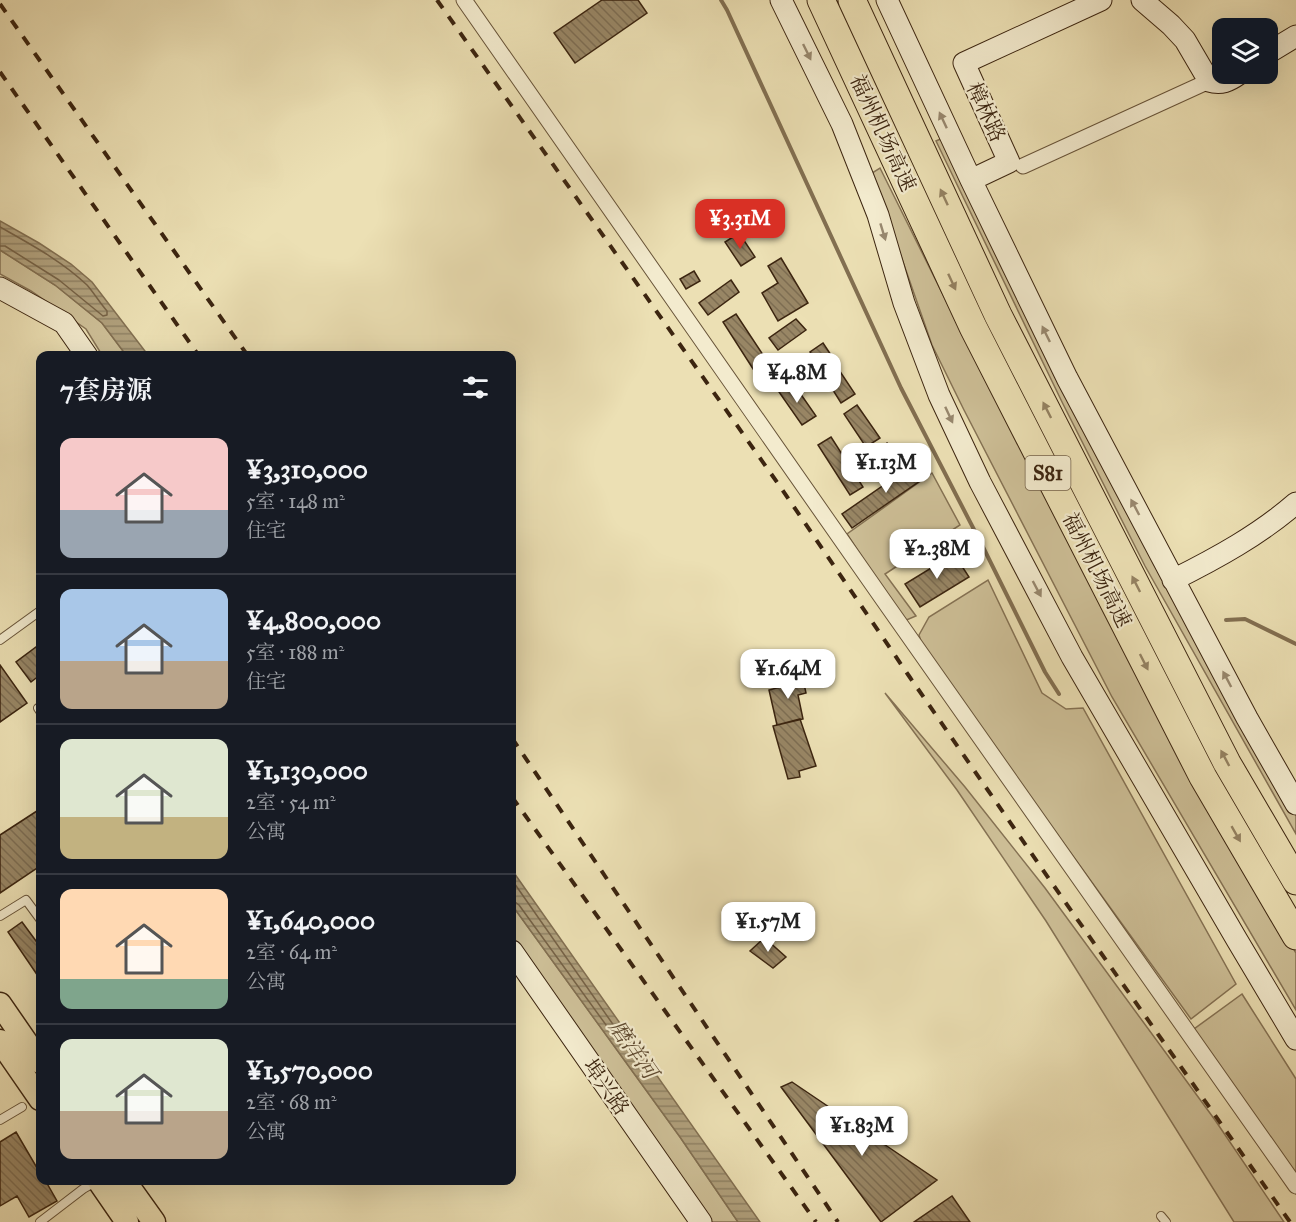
<!DOCTYPE html>
<html lang="zh">
<meta charset="utf-8">
<style>
body{margin:0;font-family:"IM FELL Great Primer","Noto Serif SC",serif;background:#20242c;color:#f1f3f6;height:100vh;display:flex;flex-direction:column;font-size:22px;white-space:nowrap}
*{box-sizing:border-box;margin:0}
p{font-size:20px;color:#9ea1a6}
.icon{flex:none;width:33px;height:33px;fill:none;stroke:currentColor;stroke-width:2;stroke-linecap:round;stroke-linejoin:round}
.map{position:relative;flex:1;overflow:hidden}
.details{position:absolute;left:36px;top:351px;width:480px;height:834px;display:flex;flex-direction:column;background:#171b24;border-radius:12px;box-shadow:0 6px 24px #0002}
.details>*{flex:none}
.controls{position:absolute;left:1212px;top:18px;display:grid;gap:12px}
.controls a{display:grid;place-items:center;width:66px;height:66px;border-radius:12px;background:#171b24;box-shadow:0 6px 24px #0002;font-size:30px}
.price{position:absolute;translate:-50% -51px;padding:0 14px;border-radius:12px;background:#fff;color:#222;font-size:20px;line-height:39px;filter:drop-shadow(0 2px 3px #0008)}
.price::after{content:'';position:absolute;left:50%;top:36px;width:18px;height:14px;margin-left:-9px;background:inherit;clip-path:polygon(0 0,100% 0,50% 100%)}
.price.on{background:#d93025;color:#fff}
ul{padding:0;list-style:none}
li{display:flex;align-items:center;gap:18px;height:150px;padding:0 24px}
li+li{border-top:2px solid #363941}
li span{display:grid;place-items:center;flex:none;width:168px;height:120px;border-radius:12px;color:#555}
li>.icon{margin-inline-start:auto}
span .icon{width:72px;height:72px;fill:#fffc;stroke-width:1}
li b{font-size:26px}
h2{display:flex;justify-content:space-between;align-items:center;height:72px;padding:0 24px;font-size:26px}
.map>svg:first-child{display:block}
</style>
<div class="map">
<svg width="1296" height="1222" viewBox="0 0 1296 1222">
<defs>
<pattern id="water-rules" width="6" height="5" patternUnits="userSpaceOnUse" patternTransform="scale(1.5)"><rect width="6" height="5" fill="#b0a07c"/><path d="M0 2.5h6" fill="none" stroke="#908264"/></pattern>
<pattern id="building-back-hatch" width="6" height="6" patternUnits="userSpaceOnUse" patternTransform="scale(1.5)"><rect width="6" height="6" fill="#988665"/><path d="M-1 5l2 2M0 0l6 6M5-1l2 2" fill="none" stroke="#7d6d52"/></pattern>
</defs>
<rect width="100%" height="100%" fill="#ece0b4"/>
<filter id="stains"><feTurbulence type="fractalNoise" baseFrequency=".00333" numOctaves="4"/><feColorMatrix values="0 0 0 0 .2 0 0 0 0 .09 0 0 0 0 .02 0 0 0 .5 -.17"/></filter>
<radialGradient id="worn" r=".72"><stop offset=".6" stop-color="#630" stop-opacity="0"/><stop offset="1" stop-color="#630" stop-opacity=".3"/></radialGradient>
<path fill="#cec098" stroke="#857254" stroke-width="1.5" d="M943,138L1216,671L1296,815V834L1145,566L1063,404L936,141Z
M880,168L970,349L1189,770L1296,953V1010L1112,697L964,410L932,345L872,173Z
M0,250L55,285L102,323L126,355H102L86,329L31,291L0,274Z
M932,473L960,525L885,574L916,616L904,621L847,534Z
M988,580L1042,693L1066,709L1083,708L1236,984L1191,1019L1017,779L922,645L919,635L929,617Z
M885,693L965,787L1045,888L1215,1120L1284,1222H1234L1046,921L957,790Z
M512,905L680,1137L738,1222H705L512,946Z
M1242,994L1296,1079V1194L1183,1037Z"/>
<path fill="url(#water-rules)" stroke="#826f51" stroke-width="1.5" d="M0,221L39,243L71,264L92,282L148,355H126L102,323L55,285L0,250Z
M512,870L760,1222H738L680,1137L512,905Z"/>
<g fill="none" stroke-linecap="round" stroke-linejoin="round">
<path stroke="#766246" stroke-width="1.5" d="M0,227C30,244 62,261 87,285C94,293 100,303 107,311V315L103,316L59,280L5,246H0
M512,880L626,1043V1048L622,1047L519,905L515,902H512"/>
<path stroke="#826f51" stroke-width="4" d="M721,0L727,10L901,388L983,547L1045,672L1059,694
M1226,620L1245,619L1296,644"/>
</g>
<path fill="url(#building-back-hatch)" stroke="#3c2510" stroke-width="1.5" d="M602,0H638L647,13L575,63L554,33Z
M739,233L755,257L741,266L725,242Z
M781,258L808,303L778,321L762,293L778,283L768,266Z
M694,271L700,281L686,289L680,279Z
M731,280L739,292L708,315L699,303Z
M736,314L769,364L755,372L723,322Z
M796,319L806,330L778,350L769,338Z
M823,343L839,367L825,376L810,352Z
M839,370L855,394L841,403L826,379Z
M793,383L816,416L802,425L779,392Z
M857,405L880,438L866,447L844,414Z
M831,437L863,487L850,495L818,445Z
M887,443L903,468L889,477L873,452Z
M920,460L930,474L852,528L842,514Z
M954,554L969,577L920,607L905,584Z
M40,644V675L31,682L16,662Z
M0,665L27,703L0,722Z
M801,670L806,693L798,695L803,719L777,725L769,690L792,684L790,673Z
M800,719L816,766L799,771L800,777L788,779L773,726Z
M40,809V866L0,893V835Z
M22,922L39,945L40,944V979L8,932Z
M763,939L768,941L786,957L773,968L750,951Z
M792,1082L937,1180L881,1222L781,1087Z
M16,1132L40,1173V1180H45L57,1201L29,1217L17,1196L0,1206V1142Z
M952,1196L970,1222H914Z"/>
<g fill="none" stroke-linecap="round" stroke-linejoin="round">
<defs>
<path id="lane" d="M0,640L40,611
M40,707L38,708L40,711
M0,916L26,900L40,919
M0,1120L22,1107
M1161,1216L1166,1222
M40,1222L83,1189L90,1185"/>
<path id="street" d="M464,0L884,601L1296,1186
M1023,166L1209,81"/>
<path id="secondary" d="M781,0L842,124L878,215L904,303L939,395L980,482L1072,657L1237,940L1296,1039
M887,0L971,180L1067,378L1247,718L1296,804
M1142,0L1171,25L1185,40L1209,81C1221,85 1229,81 1239,74
M1268,53L1296,36
M971,180L1009,162L964,63L1101,0
M0,288L64,323L87,356
M1173,580C1217,558 1259,535 1296,503
M512,951L701,1222"/>
<path id="primary" d="M0,1004L40,1062
M0,1041L40,1099
M98,1180L127,1222
M124,1180L154,1222"/>
<path id="highway" d="M821,0L973,327L1203,777L1296,936
M852,0L998,315L1227,763L1296,881"/>
</defs>
<use href="#lane" stroke="#685439" stroke-width="10"/>
<use href="#street" stroke="#685439" stroke-width="17"/>
<use href="#secondary" stroke="#3c2510" stroke-width="23"/>
<use href="#primary" stroke="#3c2510" stroke-width="25"/>
<use href="#highway" stroke="#3c2510" stroke-width="29"/>
<use href="#lane" stroke="#f3ebce" stroke-width="8"/>
<use href="#street" stroke="#f3ebce" stroke-width="15"/>
<use href="#secondary" stroke="#f3ebce" stroke-width="21"/>
<use href="#primary" stroke="#ece0b4" stroke-width="22"/>
<use href="#highway" stroke="#ece0b4" stroke-width="27"/>
<path stroke="#3c2510" stroke-width="4" stroke-dasharray="10 10" stroke-linecap="butt" d="M437,0L779,485L909,676L1063,899L1290,1222
M0,4L248,356
M0,72L199,356
M512,738L838,1222
M512,797L816,1222"/>
</g>
<defs><path id="oneway-solid" d="M-6-.8H1V-3.2L6.5 0L1 3.2V.8H-6Z" transform="scale(1.5)"/></defs>
<g fill="#98886f">
<use href="#oneway-solid" transform="translate(807 52) rotate(64)"/>
<use href="#oneway-solid" transform="translate(943 120) rotate(-115)"/>
<use href="#oneway-solid" transform="translate(883 232) rotate(73)"/>
<use href="#oneway-solid" transform="translate(1046 334) rotate(-116)"/>
<use href="#oneway-solid" transform="translate(949 415) rotate(65)"/>
<use href="#oneway-solid" transform="translate(1135 507) rotate(-118)"/>
<use href="#oneway-solid" transform="translate(1037 589) rotate(62)"/>
<use href="#oneway-solid" transform="translate(1227 679) rotate(-118)"/>
</g>
<g fill="#948262">
<use href="#oneway-solid" transform="translate(944 197) rotate(-115)"/>
<use href="#oneway-solid" transform="translate(952 282) rotate(65)"/>
<use href="#oneway-solid" transform="translate(1047 410) rotate(-117)"/>
<use href="#oneway-solid" transform="translate(1136 584) rotate(-117)"/>
<use href="#oneway-solid" transform="translate(1144 662) rotate(63)"/>
<use href="#oneway-solid" transform="translate(1225 758) rotate(-118)"/>
<use href="#oneway-solid" transform="translate(1236 834) rotate(60)"/>
</g>
<g text-anchor="middle" stroke-width="4.5" stroke-linejoin="round" paint-order="stroke">
<rect fill="#f3ebce" stroke="#736049" stroke-width="1.5" x="1025.5" y="456" width="45" height="34" rx="4.5"/>
<g font-size="20" font-weight="bold" fill="#3c2510">
<text x="1048" y="480">S81</text>
</g>
<g font-size="21" fill="#3c2510" stroke="#f3ebce">
<text transform="translate(986 112) rotate(65)" y="7">樟林路</text>
<text transform="translate(883 133) rotate(65)" y="7">福州机场高速</text>
<text transform="translate(1097 570) rotate(63)" y="7">福州机场高速</text>
<text transform="translate(606 1087) rotate(55)" y="7">埠兴路</text>
</g>
<g font-size="22" font-style="italic" fill="#5f4a30" stroke="#f3ebce">
<text transform="translate(634 1049) rotate(55)" y="8">磨洋河</text>
</g>
</g>
<rect width="100%" height="100%" filter="url(#stains)"/>
<rect width="100%" height="100%" fill="url(#worn)"/>
</svg>
<div class="controls">
<a><svg class="icon" aria-label="layers" viewBox="0 0 24 24"><path d="M12 4l9 5-9 5-9-5zM3 14l9 5 9-5"/></svg></a>
</div>
<b class="price on" style="left:740px;top:250px">¥3.31M</b>
<b class="price" style="left:797px;top:404px">¥4.8M</b>
<b class="price" style="left:886px;top:494px">¥1.13M</b>
<b class="price" style="left:937px;top:580px">¥2.38M</b>
<b class="price" style="left:788px;top:700px">¥1.64M</b>
<b class="price" style="left:768px;top:953px">¥1.57M</b>
<b class="price" style="left:862px;top:1157px">¥1.83M</b>
<section class="details">
<h2>7套房源<svg class="icon" aria-label="filters" viewBox="0 0 24 24"><path d="M4 7h16M4 17h16"/><circle cx="9" cy="7" r="2"/><circle cx="15" cy="17" r="2"/></svg></h2>
<ul>
<li><span style="background:linear-gradient(#f6c9c9 60%,#9aa5b1 0)"><svg class="icon" aria-label="home" viewBox="0 0 24 24"><path d="M3 11l9-7 9 7M6 9v11h12V9"/></svg></span><div><b>¥3,310,000</b><p>5室 · 148 m²</p><p>住宅</p></div></li>
<li><span style="background:linear-gradient(#a9c7e8 60%,#b9a48a 0)"><svg class="icon" aria-label="home" viewBox="0 0 24 24"><path d="M3 11l9-7 9 7M6 9v11h12V9"/></svg></span><div><b>¥4,800,000</b><p>5室 · 188 m²</p><p>住宅</p></div></li>
<li><span style="background:linear-gradient(#dfe7d0 65%,#c2b280 0)"><svg class="icon" aria-label="home" viewBox="0 0 24 24"><path d="M3 11l9-7 9 7M6 9v11h12V9"/></svg></span><div><b>¥1,130,000</b><p>2室 · 54 m²</p><p>公寓</p></div></li>
<li><span style="background:linear-gradient(#ffd9b3 75%,#7fa58c 0)"><svg class="icon" aria-label="home" viewBox="0 0 24 24"><path d="M3 11l9-7 9 7M6 9v11h12V9"/></svg></span><div><b>¥1,640,000</b><p>2室 · 64 m²</p><p>公寓</p></div></li>
<li><span style="background:linear-gradient(#dfe7d0 60%,#b9a48a 0)"><svg class="icon" aria-label="home" viewBox="0 0 24 24"><path d="M3 11l9-7 9 7M6 9v11h12V9"/></svg></span><div><b>¥1,570,000</b><p>2室 · 68 m²</p><p>公寓</p></div></li>
</ul>
</section>
</div>
